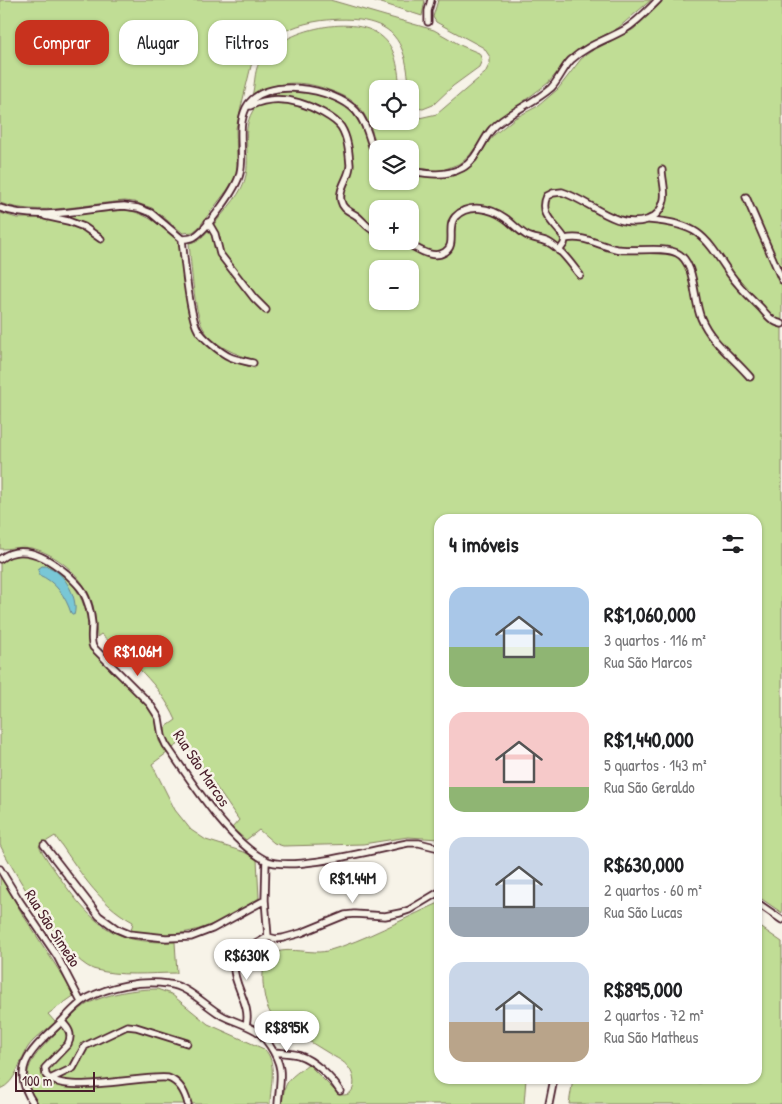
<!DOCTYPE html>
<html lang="pt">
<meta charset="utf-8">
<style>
body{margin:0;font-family:"Patrick Hand",sans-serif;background:#f2f2f2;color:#202124;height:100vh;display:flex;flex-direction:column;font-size:19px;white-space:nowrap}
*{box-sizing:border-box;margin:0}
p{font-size:16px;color:#757577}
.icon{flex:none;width:28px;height:28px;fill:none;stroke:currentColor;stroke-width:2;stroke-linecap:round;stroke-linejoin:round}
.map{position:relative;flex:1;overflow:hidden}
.details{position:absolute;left:434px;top:514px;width:328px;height:570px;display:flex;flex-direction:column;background:#fff;border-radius:15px;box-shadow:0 1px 4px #0004}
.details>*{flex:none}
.banner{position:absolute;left:15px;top:20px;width:344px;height:45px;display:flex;gap:10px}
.tools{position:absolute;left:369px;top:80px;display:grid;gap:10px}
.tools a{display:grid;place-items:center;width:50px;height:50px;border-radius:10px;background:#fff;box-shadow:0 1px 4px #0004;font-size:25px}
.scale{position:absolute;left:15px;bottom:12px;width:80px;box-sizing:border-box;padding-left:5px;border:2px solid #4a1f2b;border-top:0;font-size:14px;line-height:18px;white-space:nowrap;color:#4a1f2b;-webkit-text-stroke:4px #f7f3e8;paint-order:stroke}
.price{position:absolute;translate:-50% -42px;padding:0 11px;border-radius:18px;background:#fff;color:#222;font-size:16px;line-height:32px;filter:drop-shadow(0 1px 2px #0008)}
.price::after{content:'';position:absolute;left:50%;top:30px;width:15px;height:11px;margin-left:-8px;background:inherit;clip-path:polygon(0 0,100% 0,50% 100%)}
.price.on{background:#c8321e;color:#fff}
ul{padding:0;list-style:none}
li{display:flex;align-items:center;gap:15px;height:125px;padding:0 15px}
li span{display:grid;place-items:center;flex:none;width:140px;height:100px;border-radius:15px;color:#555}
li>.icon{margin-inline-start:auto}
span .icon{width:60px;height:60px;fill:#fffc;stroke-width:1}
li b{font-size:21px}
h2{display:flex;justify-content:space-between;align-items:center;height:60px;padding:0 15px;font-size:21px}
.chip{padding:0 18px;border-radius:15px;background:#fff;box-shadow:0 1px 4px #0004;font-size:18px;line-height:45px}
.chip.on{background:#c8321e;color:#fff}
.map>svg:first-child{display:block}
</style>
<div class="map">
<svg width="782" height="1104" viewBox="0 0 782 1104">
<rect width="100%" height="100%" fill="#f7f3e8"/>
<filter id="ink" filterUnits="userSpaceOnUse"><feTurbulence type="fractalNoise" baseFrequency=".02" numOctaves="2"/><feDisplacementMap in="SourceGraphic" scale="10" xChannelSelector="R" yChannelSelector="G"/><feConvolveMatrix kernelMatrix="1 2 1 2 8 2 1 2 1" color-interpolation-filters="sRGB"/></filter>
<g filter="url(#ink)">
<path fill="#c0dd95" stroke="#857e60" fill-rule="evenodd" d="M0,0H330L434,30L462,46L479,53L482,60L479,67L453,86L433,105L423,109L414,108L412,105C407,82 410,55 394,36C386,26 372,22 360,20C322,16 267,25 251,66L236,128L237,166L235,177L228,189L199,227L193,232L183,233L152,208L134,202L125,201C85,204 39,217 0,203Z
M372,0H425L422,16Z
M438,0H651L618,28L587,44L575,52L548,83L492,125L469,156L461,163L440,171L410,167V149H378C373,134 369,119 359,107C351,98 340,94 329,90C302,80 277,80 252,96C255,86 254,72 259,63C277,31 352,12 381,36C397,48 398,70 400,89H378V121H410V116L419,118L437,114L485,73L490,63V57L484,48L436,22L433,17Z
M664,0H782V913L756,895V519H439V839L408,837L363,844L283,846L274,843L259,830L246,840L232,828L239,820L184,741L171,749L165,738L163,729L176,720C160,684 130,660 101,634L97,637C96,624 95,611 91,599C82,575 55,553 31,548C20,546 10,549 0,549V213L17,218H29L127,210C148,214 163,227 178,241L191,319C199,349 228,361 255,368V360C237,355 213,346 203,328C194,311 191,264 189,243C200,242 208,231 215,223C226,209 243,193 246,175C251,150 238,124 259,103C282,81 335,94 354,115C360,123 365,133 368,142C369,148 370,155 373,160C374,163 377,164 377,166C379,169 377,177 378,181H410V174L444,178L465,171L476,162L489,141L495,134L515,118L538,106L558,89L581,59L590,52L634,29ZM378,209H410V241H378ZM378,269H410V301H378Z
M28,554C59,562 81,587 87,617C89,628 87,639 91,649L143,700L151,711L156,720L159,741L167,753L152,764L175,810L191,830L206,840L244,852L257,859L259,898C214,927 186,941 131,931L133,922C97,903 78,868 55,836L39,846C44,856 51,865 58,875C77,902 98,931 132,939C146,942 161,942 175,942L177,973C152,973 117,977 93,969C64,958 15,874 0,845V563L11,556Z
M0,876L23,915L75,995L48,1014L55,1022C47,1030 35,1037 28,1047C19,1061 17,1082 0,1089Z
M439,903V1079H526L524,1104H282C285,1078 289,1080 308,1064L338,1094C357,1100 357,1077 348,1067C344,1061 336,1058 330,1054C321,1049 313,1043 304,1038C281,1027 268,1020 264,993C263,984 262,975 264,967C270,939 308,956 327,951C366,940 402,919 439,903Z
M756,924L782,942V1104H569L573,1079H687L693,1082L700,1083L712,1079H756Z
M157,989L171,994L208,1024L264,1049C278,1061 270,1087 270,1104H38C15,1071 34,1056 57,1032C67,1022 77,1010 89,1003C110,993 134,989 157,989Z"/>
<path fill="#79c7d6" stroke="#668492" d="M42,566C61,565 80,598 74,615L71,613C66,597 55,581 39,575L38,569Z"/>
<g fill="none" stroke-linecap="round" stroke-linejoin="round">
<defs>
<path id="minor" d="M428,22V11L431,0
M250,106C274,94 301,101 323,113C330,117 337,121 341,127C348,138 349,153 350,165C350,177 338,188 341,201C343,210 350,211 357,216C364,222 368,229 378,233
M410,171C428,174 445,177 462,168C477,160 481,142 492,129C508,112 533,104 551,88C559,80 563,68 571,60C586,46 606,40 624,30C637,22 648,10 658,0
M746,197L782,280
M0,208C40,222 83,208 124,206L138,208L151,213L182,239C187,239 190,239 194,237C207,229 237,188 240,173C245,152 236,129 246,108C262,75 336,88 356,111C369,126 369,144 378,160
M45,216L68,221L84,227L101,239
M649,220C699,224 704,235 730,274C739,287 750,297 761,308C767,315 772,322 782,324
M208,222L215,234L220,254L254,298L266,310
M182,239C184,257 189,316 198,330C203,338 221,353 230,357C237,360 245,361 253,363
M565,239C585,235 597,245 616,249C632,252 663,246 677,253C696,262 693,300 701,318C711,342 734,358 750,377
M402,241C415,246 431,261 445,252C457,245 446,227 455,217C468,203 491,208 505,218C512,223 518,230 526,235C532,239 541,239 548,242C561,249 571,264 580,275
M559,251L564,244L565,239C557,225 538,215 547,196L553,193L562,192C591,201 614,230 647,220C656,217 662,209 664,200C666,190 662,179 662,170
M0,559C22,542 48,558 66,573C71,578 78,584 82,590C87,599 91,613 92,624C92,632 90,640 93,647L150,704L159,718L162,736L166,745C191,780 226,839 265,860C291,873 377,849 408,843H419L439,848
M44,845L99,916L117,929L129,934L166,938L191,937L212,929L265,900
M266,860L265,900L268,937
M0,869L19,900L57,956L81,1002
M756,902L782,920
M268,937L276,939L283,938L301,933L345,915L354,914L385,916L400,913L409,910L439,892
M62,1022C68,1028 73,1034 68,1044L45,1068L46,1075C62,1096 140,1075 168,1078C180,1082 185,1092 188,1104
M246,1025C252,1005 232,984 234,964L247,949L268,937
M274,1052C281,1053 290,1053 298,1055C314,1060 331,1077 340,1091
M50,1079L73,1068L85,1046L127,1026L136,1027L187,1043
M34,1104C8,1068 33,1049 58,1025C67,1016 76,1005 86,999C109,986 142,980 168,984C189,986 205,1006 223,1016C233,1021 244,1024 255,1030C261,1033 266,1040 270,1046C285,1069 280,1078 278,1104
M549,1104L554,1079"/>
</defs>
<use href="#minor" stroke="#4a1f2b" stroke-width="9"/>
<use href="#minor" stroke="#f7f3e8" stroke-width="5.5"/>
</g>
</g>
<g text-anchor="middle" stroke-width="5" stroke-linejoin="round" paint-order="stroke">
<g font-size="16" fill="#4a1f2b" stroke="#f7f3e8">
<text transform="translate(202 768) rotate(56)" y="6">Rua São Marcos</text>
<text transform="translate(53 928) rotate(57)" y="6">Rua São Simeão</text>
</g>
</g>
</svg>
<div class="tools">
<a><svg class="icon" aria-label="locate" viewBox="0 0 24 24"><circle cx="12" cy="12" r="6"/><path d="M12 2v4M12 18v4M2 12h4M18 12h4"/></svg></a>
<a><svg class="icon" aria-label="layers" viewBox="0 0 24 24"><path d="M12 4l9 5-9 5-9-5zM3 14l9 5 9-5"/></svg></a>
<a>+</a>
<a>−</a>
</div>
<div class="scale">100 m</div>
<b class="price on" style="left:138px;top:677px">R$1.06M</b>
<b class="price" style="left:353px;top:904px">R$1.44M</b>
<b class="price" style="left:247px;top:981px">R$630K</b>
<b class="price" style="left:287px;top:1053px">R$895K</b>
<div class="banner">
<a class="chip on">Comprar</a>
<a class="chip">Alugar</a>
<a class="chip">Filtros</a>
</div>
<section class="details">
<h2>4 imóveis<svg class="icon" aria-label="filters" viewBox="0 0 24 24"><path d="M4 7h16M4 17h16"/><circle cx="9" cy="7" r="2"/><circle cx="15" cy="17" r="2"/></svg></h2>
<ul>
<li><span style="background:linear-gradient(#a9c7e8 60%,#8fb573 0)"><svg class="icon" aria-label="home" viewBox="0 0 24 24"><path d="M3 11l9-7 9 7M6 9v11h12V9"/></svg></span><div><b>R$1,060,000</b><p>3 quartos · 116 m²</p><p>Rua São Marcos</p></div></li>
<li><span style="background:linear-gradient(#f6c9c9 75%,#8fb573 0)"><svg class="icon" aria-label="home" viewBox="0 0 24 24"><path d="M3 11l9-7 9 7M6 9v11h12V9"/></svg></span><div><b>R$1,440,000</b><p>5 quartos · 143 m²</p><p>Rua São Geraldo</p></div></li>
<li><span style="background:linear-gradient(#c9d6e8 70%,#9aa5b1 0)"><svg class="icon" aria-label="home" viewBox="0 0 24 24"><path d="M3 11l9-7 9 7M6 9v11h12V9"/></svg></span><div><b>R$630,000</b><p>2 quartos · 60 m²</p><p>Rua São Lucas</p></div></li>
<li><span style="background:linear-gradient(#c9d6e8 60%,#b9a48a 0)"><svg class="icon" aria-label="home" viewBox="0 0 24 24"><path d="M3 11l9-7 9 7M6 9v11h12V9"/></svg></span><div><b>R$895,000</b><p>2 quartos · 72 m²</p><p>Rua São Matheus</p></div></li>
</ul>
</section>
</div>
